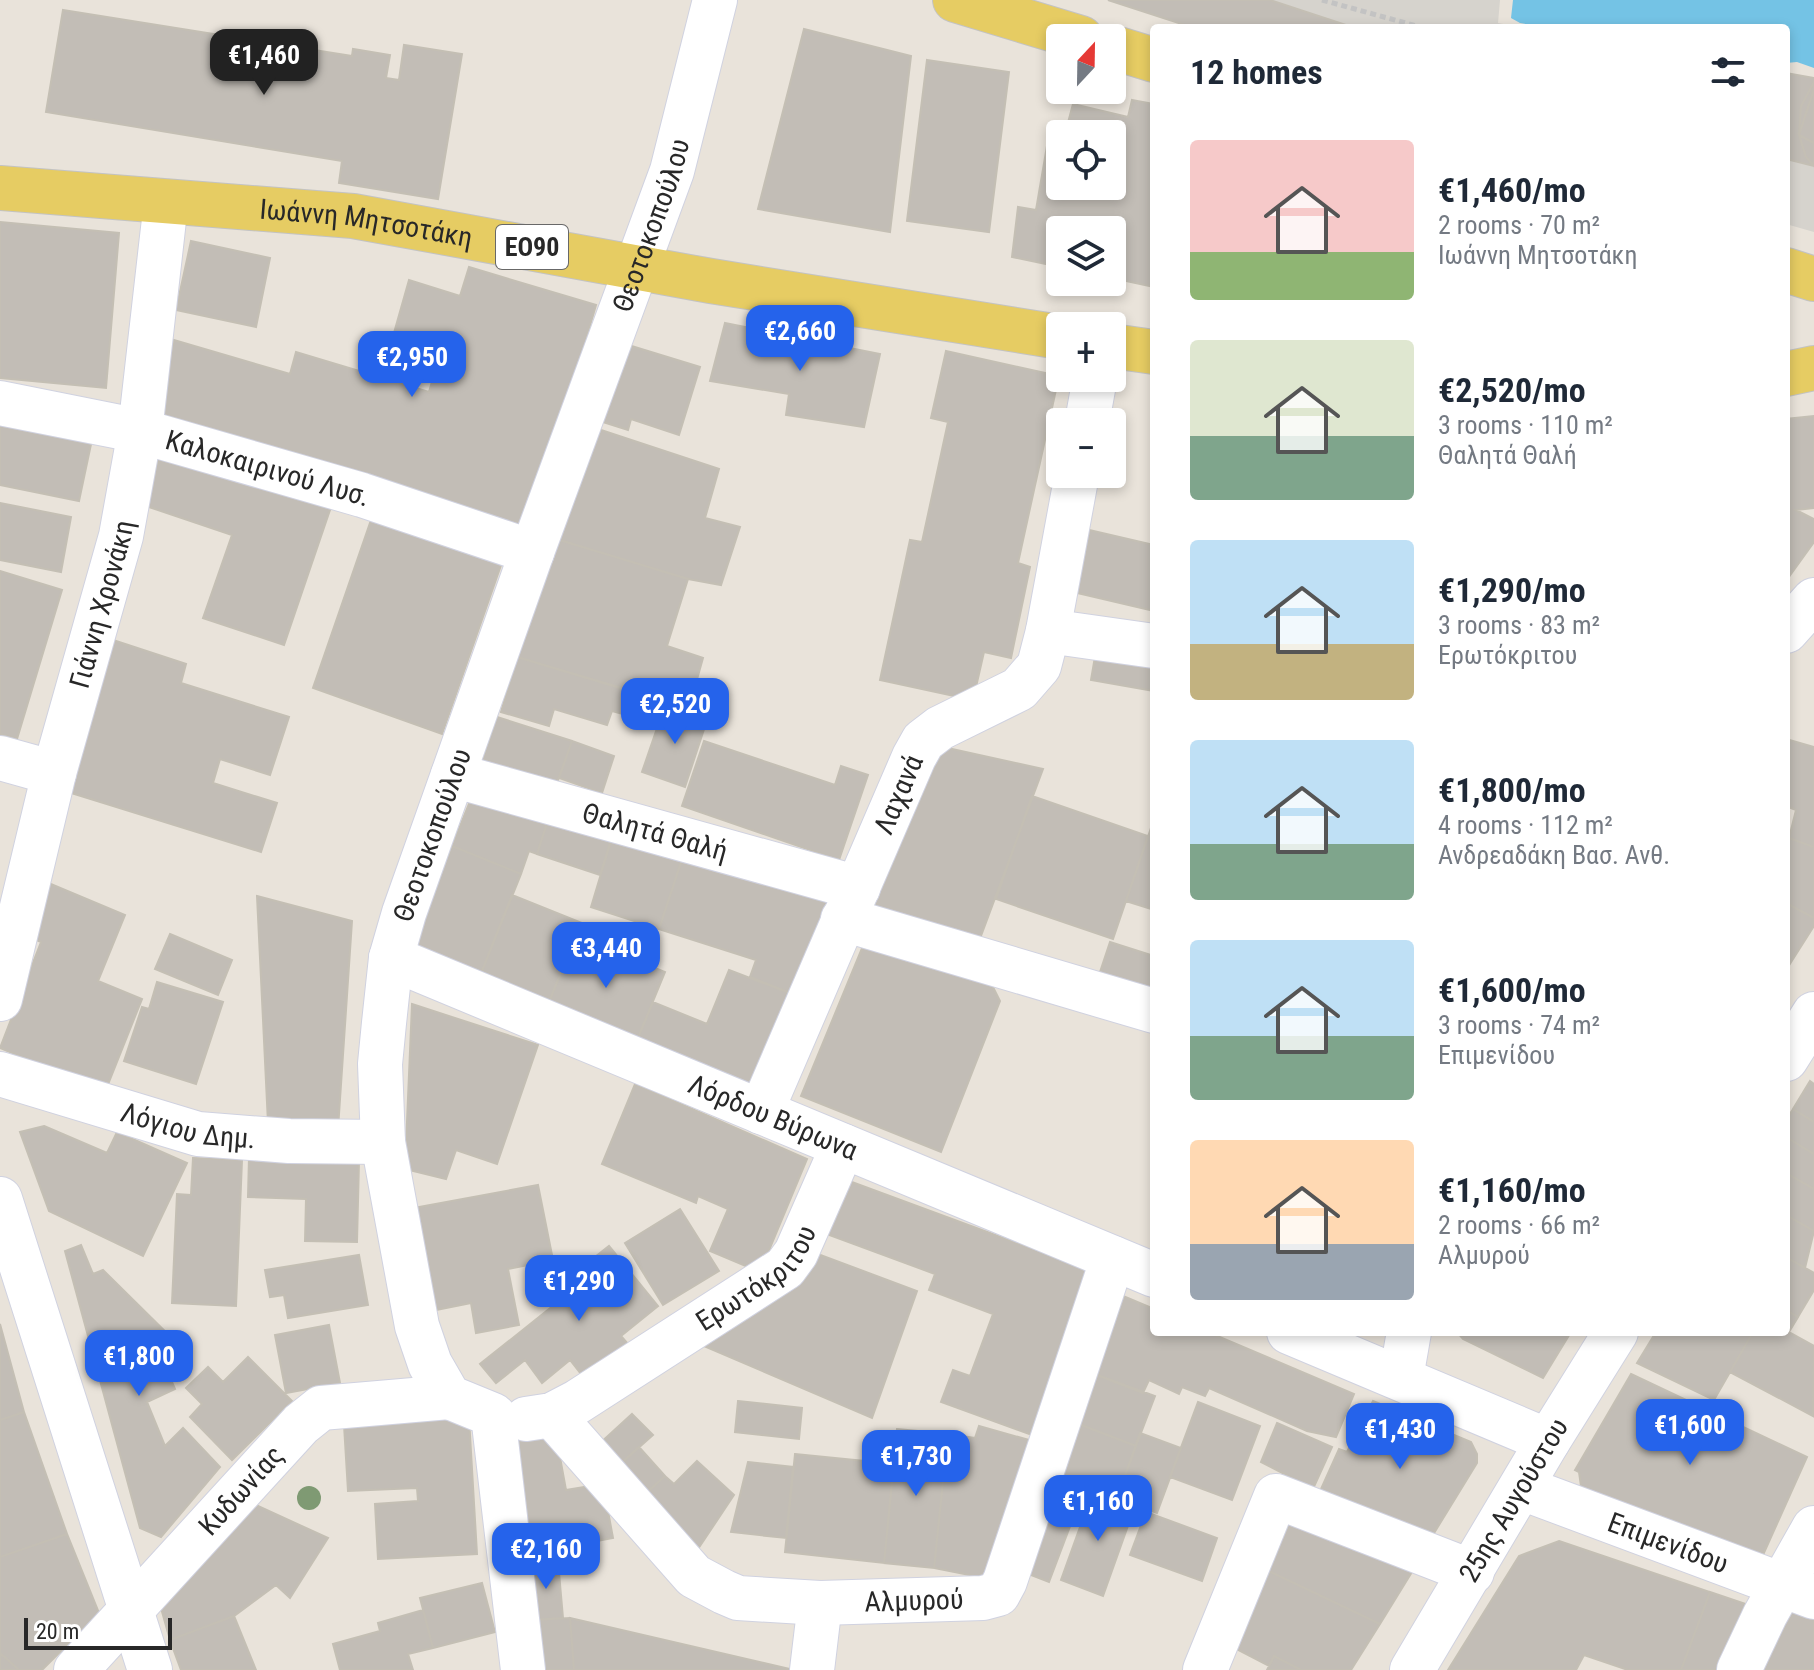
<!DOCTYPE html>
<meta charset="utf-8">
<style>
body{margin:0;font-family:"Roboto Condensed",sans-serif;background:#f6f6f7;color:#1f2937;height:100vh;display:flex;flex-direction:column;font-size:30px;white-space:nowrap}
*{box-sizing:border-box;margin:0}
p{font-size:26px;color:#747a83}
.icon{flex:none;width:44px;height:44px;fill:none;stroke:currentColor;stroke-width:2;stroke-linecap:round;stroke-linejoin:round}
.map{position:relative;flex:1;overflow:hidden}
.drawer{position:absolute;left:1150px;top:24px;width:640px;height:1312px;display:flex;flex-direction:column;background:#fff;border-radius:8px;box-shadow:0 4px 12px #0003}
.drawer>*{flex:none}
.needle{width:52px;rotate:22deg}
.buttons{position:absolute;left:1046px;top:24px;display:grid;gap:16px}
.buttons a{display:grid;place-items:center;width:80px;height:80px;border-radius:8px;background:#fff;box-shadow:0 4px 12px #0003;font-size:40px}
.scale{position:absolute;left:24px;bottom:20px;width:148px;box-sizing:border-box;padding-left:8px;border:4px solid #282828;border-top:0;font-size:22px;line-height:28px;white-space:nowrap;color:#282828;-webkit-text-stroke:6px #fff;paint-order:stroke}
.price{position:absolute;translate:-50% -68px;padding:0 18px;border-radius:16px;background:#2563eb;color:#fff;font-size:26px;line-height:52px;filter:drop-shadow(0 2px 4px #0008)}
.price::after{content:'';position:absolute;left:50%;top:48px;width:24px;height:18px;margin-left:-12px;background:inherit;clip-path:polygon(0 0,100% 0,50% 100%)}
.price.active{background:#222;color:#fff}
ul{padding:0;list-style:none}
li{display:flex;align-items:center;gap:24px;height:200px;padding:0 40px}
li span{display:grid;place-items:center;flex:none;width:224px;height:160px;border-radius:8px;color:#555}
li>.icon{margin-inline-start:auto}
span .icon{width:96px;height:96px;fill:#fffc;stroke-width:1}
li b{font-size:34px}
h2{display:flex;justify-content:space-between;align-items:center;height:96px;padding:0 40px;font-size:34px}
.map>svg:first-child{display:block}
</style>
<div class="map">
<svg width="1814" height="1670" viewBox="0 0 1814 1670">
<rect width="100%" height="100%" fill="#e9e3da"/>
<path fill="#d6d3cd" d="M1267,0H1500L1498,23L1525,28H1352Z
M1786,159L1814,166V232L1786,224Z"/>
<path fill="#74c3e5" d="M1513,0H1814V68L1797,62L1786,63V28L1538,26L1520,23L1511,18Z"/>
<path fill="#c2bdb6" stroke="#c4bfb4" stroke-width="2" d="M1108,0H1270L1355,28H1194Z
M63,10L352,56L353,49L390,55L386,78L399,80L404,45L462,54L438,199L339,183L342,161L46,112Z
M804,29L911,56L890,232L758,209Z
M927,60L1009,72L989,232L907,221Z
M1786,73L1814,78V166L1786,159Z
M1814,82V89L1799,135L1801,106Z
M1814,89V143L1799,135Z
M1132,100L1154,104V287L1112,278V230H1060V267L1012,257L1018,207L1036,210L1047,146L1060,148V186H1112V134H1065L1073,104L1128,117Z
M1799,135L1814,143V166L1806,157Z
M0,222L119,233L106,388L0,378Z
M191,241L270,258L256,327L176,310Z
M469,267L596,305L531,529L151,417L174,340L290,374L296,352L429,392L438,361L390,347L409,280L460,296Z
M725,323L880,354L864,427L786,415L789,394L710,381Z
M625,344L700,367L679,435L631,419L628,430L600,421Z
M946,351L1059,376L1018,563L1030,567L1011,658L984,652L973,700L880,680L910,540L922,542L948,422L931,418Z
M0,411L94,430L79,501L0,485Z
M1814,416V508L1796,510L1814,519V542L1786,581V419Z
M598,429L719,469L705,518L740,527L721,585L688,579L553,538Z
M162,449L331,507L284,645L203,618L232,535L143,505Z
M0,503L71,517L61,572L0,560Z
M371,520L501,565L442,734L313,688Z
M1085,529L1154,545V611L1073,592Z
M553,538L688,579L667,646L703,658L689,708L517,657Z
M0,571L62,590L17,739L0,734Z
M113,640L186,664L181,683L289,717L270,775L220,759L213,783L277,803L261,852L65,791Z
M1097,645L1154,655V691L1091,680Z
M517,657L630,691L623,714L612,711L607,725L554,709L549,726L501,712Z
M665,705L707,720L685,787L642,772Z
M497,717L572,741L553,794L479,769Z
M1786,739L1814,747V847L1789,838L1796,810L1786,806Z
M572,741L614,756L602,793L559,778Z
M704,741L835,785L841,766L868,775L839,860L682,806Z
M934,745L1043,769L975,952L867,912Z
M473,794L550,814L537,854L529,851L521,874L452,846Z
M1032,796L1148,836L1113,939L996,899Z
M550,814L613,834L600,875L537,854Z
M1154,819V910L1126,901Z
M613,834L684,853L659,929L591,907Z
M1789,838L1814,847V918L1786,903V845Z
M452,846L521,874L478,981L409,954Z
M684,853L831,901L800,997L750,977L756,960L659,929Z
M46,882L125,915L98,981L142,999L105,1092L0,1048L41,942L25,935Z
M512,895L582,923L546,1009L478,981Z
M257,896L352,921L338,1129L268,1123Z
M1786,903L1814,918V926L1786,970Z
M170,934L232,960L218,995L155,969Z
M576,936L665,972L635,1045L546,1009Z
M865,941L989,979L1000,1001L941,1152L801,1096Z
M1110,942L1154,956V996L1098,978Z
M729,970L800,997L755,1094L635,1045L653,1002L707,1024Z
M157,982L223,1002L196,1084L124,1061L142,1007L149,1009Z
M412,1004L538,1045L497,1164L456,1150L446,1179L405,1169Z
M1810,1081L1814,1084V1122L1793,1109Z
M635,1084L807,1159L760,1272L710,1251L728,1209L698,1196L696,1203L602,1164Z
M1793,1109L1814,1122V1154L1786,1137V1120Z
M44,1126L107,1153L117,1132L187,1163L143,1256L49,1211L20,1132Z
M1786,1137L1814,1154V1189L1786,1173Z
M249,1157L359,1161L357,1242L305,1241L306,1199L248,1197Z
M193,1158L242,1160L236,1306L172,1303L177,1194L191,1195Z
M1786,1173L1814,1189V1231L1786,1215Z
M841,1178L1093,1271L1032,1435L941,1402L953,1370L970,1376L993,1314L929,1290L935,1274L821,1232Z
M538,1185L553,1260L508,1269L519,1325L476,1333L471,1303L426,1312L408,1209Z
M680,1209L719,1271L663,1305L625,1243Z
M1786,1215L1814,1231L1805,1268L1786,1257Z
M81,1245L93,1274L103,1270L189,1355L165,1366L175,1389L147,1402L165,1446L183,1428L220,1467L161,1537L140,1528L65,1251Z
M609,1246L658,1306L621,1336L629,1345L585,1379L570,1360L542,1383L525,1360L496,1383L480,1364L564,1297L557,1287Z
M815,1253L917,1291L872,1418L704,1346L804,1280Z
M359,1255L368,1305L288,1318L284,1295L270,1297L265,1270Z
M1786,1257L1814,1273V1290L1798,1317L1786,1310Z
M1123,1296L1154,1309V1332H1208L1354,1394L1336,1437L1307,1431L1209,1388L1205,1396L1182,1387L1179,1394L1149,1380L1143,1393L1089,1372Z
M1786,1310L1798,1317L1789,1332L1814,1346L1813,1416L1730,1372L1753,1332H1786Z
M0,1324L24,1412L0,1420Z
M329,1325L340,1383L286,1393L275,1335Z
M1457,1332H1571L1543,1378L1463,1339Z
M1656,1332H1753L1714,1400L1637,1363Z
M248,1357L292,1401L232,1460L190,1417L202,1404L186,1388L208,1367L223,1382Z
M1089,1372L1155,1396L1136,1446L1071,1421Z
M1631,1374L1807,1457L1763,1555L1586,1492L1581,1486L1579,1472L1575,1470Z
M738,1401L802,1408L799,1439L735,1432Z
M1373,1401L1471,1442L1477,1454V1463L1431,1538L1317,1498L1339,1449L1347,1452Z
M1198,1402L1260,1426L1232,1500L1170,1477Z
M24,1412L67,1534L0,1557V1420Z
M632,1414L653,1435L618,1466L598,1445Z
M469,1418L477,1554L378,1559L375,1504L418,1501L417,1488L348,1491L344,1425Z
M1071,1421L1136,1446L1117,1498L1051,1473Z
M1277,1423L1332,1447L1313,1489L1261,1462Z
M979,1426L1029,1440L990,1579L934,1568L948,1434L975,1438Z
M897,1429L948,1434L934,1568L884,1563Z
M555,1430L566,1490L603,1484L613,1538L522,1555L500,1440Z
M1140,1433L1181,1448L1157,1513L1117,1498Z
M639,1447L665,1476L644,1495L618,1466Z
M795,1454L894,1464L884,1563L785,1552Z
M697,1461L734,1495L698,1549L644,1495L665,1476L674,1484Z
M748,1462L793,1467L786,1538L731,1532Z
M1093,1491L1135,1506L1103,1596L1061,1580Z
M247,1501L328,1538L290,1598L276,1585L234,1616L170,1640L159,1601Z
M1277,1508L1412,1572L1380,1624L1254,1564Z
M1036,1509L1072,1521L1049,1582L1013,1568Z
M1146,1512L1217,1538L1202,1581L1130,1555Z
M67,1534L99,1613L42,1670H19L0,1653V1557Z
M1559,1541L1710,1592L1681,1670H1628L1584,1655L1576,1670H1448L1519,1556Z
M558,1561L563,1618L533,1620L529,1564Z
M1254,1564L1380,1624L1351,1670H1301L1274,1656L1269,1666L1223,1642Z
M482,1583L495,1632L433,1648L420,1598Z
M1710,1592L1746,1604L1722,1670H1681Z
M1778,1605L1814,1617V1670H1750Z
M423,1610L433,1648L408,1654L413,1670H340L333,1644L380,1631L378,1623Z
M234,1616L256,1670H181L170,1640Z
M570,1618L794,1670H574Z
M570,1618L574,1670H536L533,1620Z
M0,1653L19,1670H0Z
M1274,1656L1301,1670H1267Z"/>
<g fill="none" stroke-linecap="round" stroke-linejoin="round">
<defs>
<g id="minor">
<path id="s1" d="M0,403L140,431L362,495L532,552"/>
<path d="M1087,422L1095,378"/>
<path d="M1048,631L1154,646"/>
<path d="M1786,631L1814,600"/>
<path d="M0,758L54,773"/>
<path id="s2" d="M453,775L858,888"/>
<path d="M843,919L1154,1011"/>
<path id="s3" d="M391,958L1154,1275"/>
<path id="s4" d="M0,999L54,773L121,536L140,431L166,202"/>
<path d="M1786,1059L1814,1014"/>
<path id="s5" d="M0,1074L198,1134L289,1141L383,1142"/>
<path id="s6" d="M761,1112L914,757L923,741L940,728L1019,689L1039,666L1048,631L1077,474"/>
<path d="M0,1199L150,1670"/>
<path d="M1289,1332L1548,1441"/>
<path d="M1401,1378L1409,1332"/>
<path id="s7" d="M552,1415L694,1576L724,1592L738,1598L820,1603L983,1598L998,1594L1005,1581L1113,1258"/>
<path id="s8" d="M526,1419L552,1415L577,1402L785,1268L796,1253L843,1146"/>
<path id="s9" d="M1522,1488L1814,1597"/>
<path id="s10" d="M76,1670L301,1424L321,1408L449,1397"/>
<path id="s11" d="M523,1670L493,1415L449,1397L430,1364L417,1326L383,1142L380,1064L384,1023L391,958L404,913L532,552L672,171L715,0"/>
<path d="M812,1670L820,1603"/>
<path d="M1205,1670L1276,1496L1472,1572"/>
<path id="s12" d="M1412,1670L1548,1441L1616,1332"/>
<path d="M1739,1670L1765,1615L1814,1528"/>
</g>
<g id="major">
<path d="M955,0L1081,38"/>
<path d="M1112,47L1154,60"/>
<path id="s13" d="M0,188L353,216L711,281L1060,337"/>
<path d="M1786,270L1814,279"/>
<path d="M1112,346L1154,352"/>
<path d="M1786,374L1814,368"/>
</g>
</defs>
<use href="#minor" stroke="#d0d2e0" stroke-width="46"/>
<use href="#major" stroke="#c3c3c3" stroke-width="46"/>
<path stroke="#c3c3c3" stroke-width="5" stroke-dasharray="6 4" stroke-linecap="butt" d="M1322,0L1424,28"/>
<use href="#minor" stroke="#fff" stroke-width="44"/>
<use href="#major" stroke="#e6cc63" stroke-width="44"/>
</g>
<circle fill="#7f9a73" cx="309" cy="1498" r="12"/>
<g text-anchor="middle" stroke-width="6" stroke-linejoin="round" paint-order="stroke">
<rect fill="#fff" stroke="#686868" stroke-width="2" x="496" y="225" width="72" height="44" rx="6"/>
<g font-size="26" font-weight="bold" fill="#282828">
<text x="532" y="256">ΕΟ90</text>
</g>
<g font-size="28" fill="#282828" stroke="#fff">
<text dy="10" stroke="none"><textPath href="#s13" startOffset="368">Ιωάννη Μητσοτάκη</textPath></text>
<text dy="10" stroke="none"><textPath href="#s11" startOffset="1532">Θεοτοκοπούλου</textPath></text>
<text dy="10" stroke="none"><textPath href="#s1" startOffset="276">Καλοκαιρινού Λυσ.</textPath></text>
<text dy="10" stroke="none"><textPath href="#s4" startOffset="408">Γιάννη Χρονάκη</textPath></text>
<text dy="10" stroke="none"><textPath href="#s6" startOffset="346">Λαχανά</textPath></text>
<text dy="10" stroke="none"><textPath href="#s2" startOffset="210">Θαλητά Θαλή</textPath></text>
<text dy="10" stroke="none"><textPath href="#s11" startOffset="884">Θεοτοκοπούλου</textPath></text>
<text dy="10" stroke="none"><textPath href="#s3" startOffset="414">Λόρδου Βύρωνα</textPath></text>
<text dy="10" stroke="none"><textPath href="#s5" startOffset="196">Λόγιου Δημ.</textPath></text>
<text dy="10" stroke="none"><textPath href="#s8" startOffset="274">Ερωτόκριτου</textPath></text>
<text dy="10" stroke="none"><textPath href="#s10" startOffset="244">Κυδωνίας</textPath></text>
<text dy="10" stroke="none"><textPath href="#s12" startOffset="198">25ης Αυγούστου</textPath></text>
<text dy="10" stroke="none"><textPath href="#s9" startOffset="156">Επιμενίδου</textPath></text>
<text dy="10" stroke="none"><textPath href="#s7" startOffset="440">Αλμυρού</textPath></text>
</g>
</g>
</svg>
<div class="buttons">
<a><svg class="needle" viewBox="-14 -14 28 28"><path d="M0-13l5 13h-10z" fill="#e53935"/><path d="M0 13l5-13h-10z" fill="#747a83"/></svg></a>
<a><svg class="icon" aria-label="locate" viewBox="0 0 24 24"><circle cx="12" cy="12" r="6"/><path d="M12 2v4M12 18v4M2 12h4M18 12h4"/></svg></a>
<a><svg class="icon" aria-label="layers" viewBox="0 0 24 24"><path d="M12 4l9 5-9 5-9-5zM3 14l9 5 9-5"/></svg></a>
<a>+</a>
<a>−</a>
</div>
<div class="scale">20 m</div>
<b class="price active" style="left:264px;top:97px">€1,460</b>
<b class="price" style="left:800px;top:373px">€2,660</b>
<b class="price" style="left:412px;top:399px">€2,950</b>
<b class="price" style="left:675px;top:746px">€2,520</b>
<b class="price" style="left:606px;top:990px">€3,440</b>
<b class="price" style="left:579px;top:1323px">€1,290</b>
<b class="price" style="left:139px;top:1398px">€1,800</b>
<b class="price" style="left:1690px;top:1467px">€1,600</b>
<b class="price" style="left:1400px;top:1471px">€1,430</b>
<b class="price" style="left:916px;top:1498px">€1,730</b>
<b class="price" style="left:1098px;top:1543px">€1,160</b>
<b class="price" style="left:546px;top:1591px">€2,160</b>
<section class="drawer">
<h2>12 homes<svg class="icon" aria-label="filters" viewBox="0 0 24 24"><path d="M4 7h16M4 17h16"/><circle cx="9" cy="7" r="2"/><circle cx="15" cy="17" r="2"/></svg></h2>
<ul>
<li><span style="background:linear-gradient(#f6c9c9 70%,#8fb573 0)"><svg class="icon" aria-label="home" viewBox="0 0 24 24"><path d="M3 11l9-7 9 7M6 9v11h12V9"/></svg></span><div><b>€1,460/mo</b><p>2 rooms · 70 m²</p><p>Ιωάννη Μητσοτάκη</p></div></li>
<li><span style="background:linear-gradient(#dfe7d0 60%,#7fa58c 0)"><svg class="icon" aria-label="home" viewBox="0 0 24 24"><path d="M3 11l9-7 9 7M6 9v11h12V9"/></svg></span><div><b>€2,520/mo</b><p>3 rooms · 110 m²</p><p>Θαλητά Θαλή</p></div></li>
<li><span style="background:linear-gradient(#bfe0f5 65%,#c2b280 0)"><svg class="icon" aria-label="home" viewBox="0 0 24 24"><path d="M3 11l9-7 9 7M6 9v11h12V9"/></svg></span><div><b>€1,290/mo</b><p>3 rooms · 83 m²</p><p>Ερωτόκριτου</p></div></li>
<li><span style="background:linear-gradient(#bfe0f5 65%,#7fa58c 0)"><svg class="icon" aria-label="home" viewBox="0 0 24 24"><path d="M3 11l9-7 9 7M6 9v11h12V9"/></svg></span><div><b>€1,800/mo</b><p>4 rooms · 112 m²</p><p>Ανδρεαδάκη Βασ. Ανθ.</p></div></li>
<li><span style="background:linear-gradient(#bfe0f5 60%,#7fa58c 0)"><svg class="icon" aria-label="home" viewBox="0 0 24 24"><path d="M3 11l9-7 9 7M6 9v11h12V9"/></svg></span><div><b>€1,600/mo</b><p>3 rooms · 74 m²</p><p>Επιμενίδου</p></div></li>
<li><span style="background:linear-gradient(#ffd9b3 65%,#9aa5b1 0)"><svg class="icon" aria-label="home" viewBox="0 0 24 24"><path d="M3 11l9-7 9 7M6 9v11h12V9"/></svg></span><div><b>€1,160/mo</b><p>2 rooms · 66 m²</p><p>Αλμυρού</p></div></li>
</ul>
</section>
</div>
